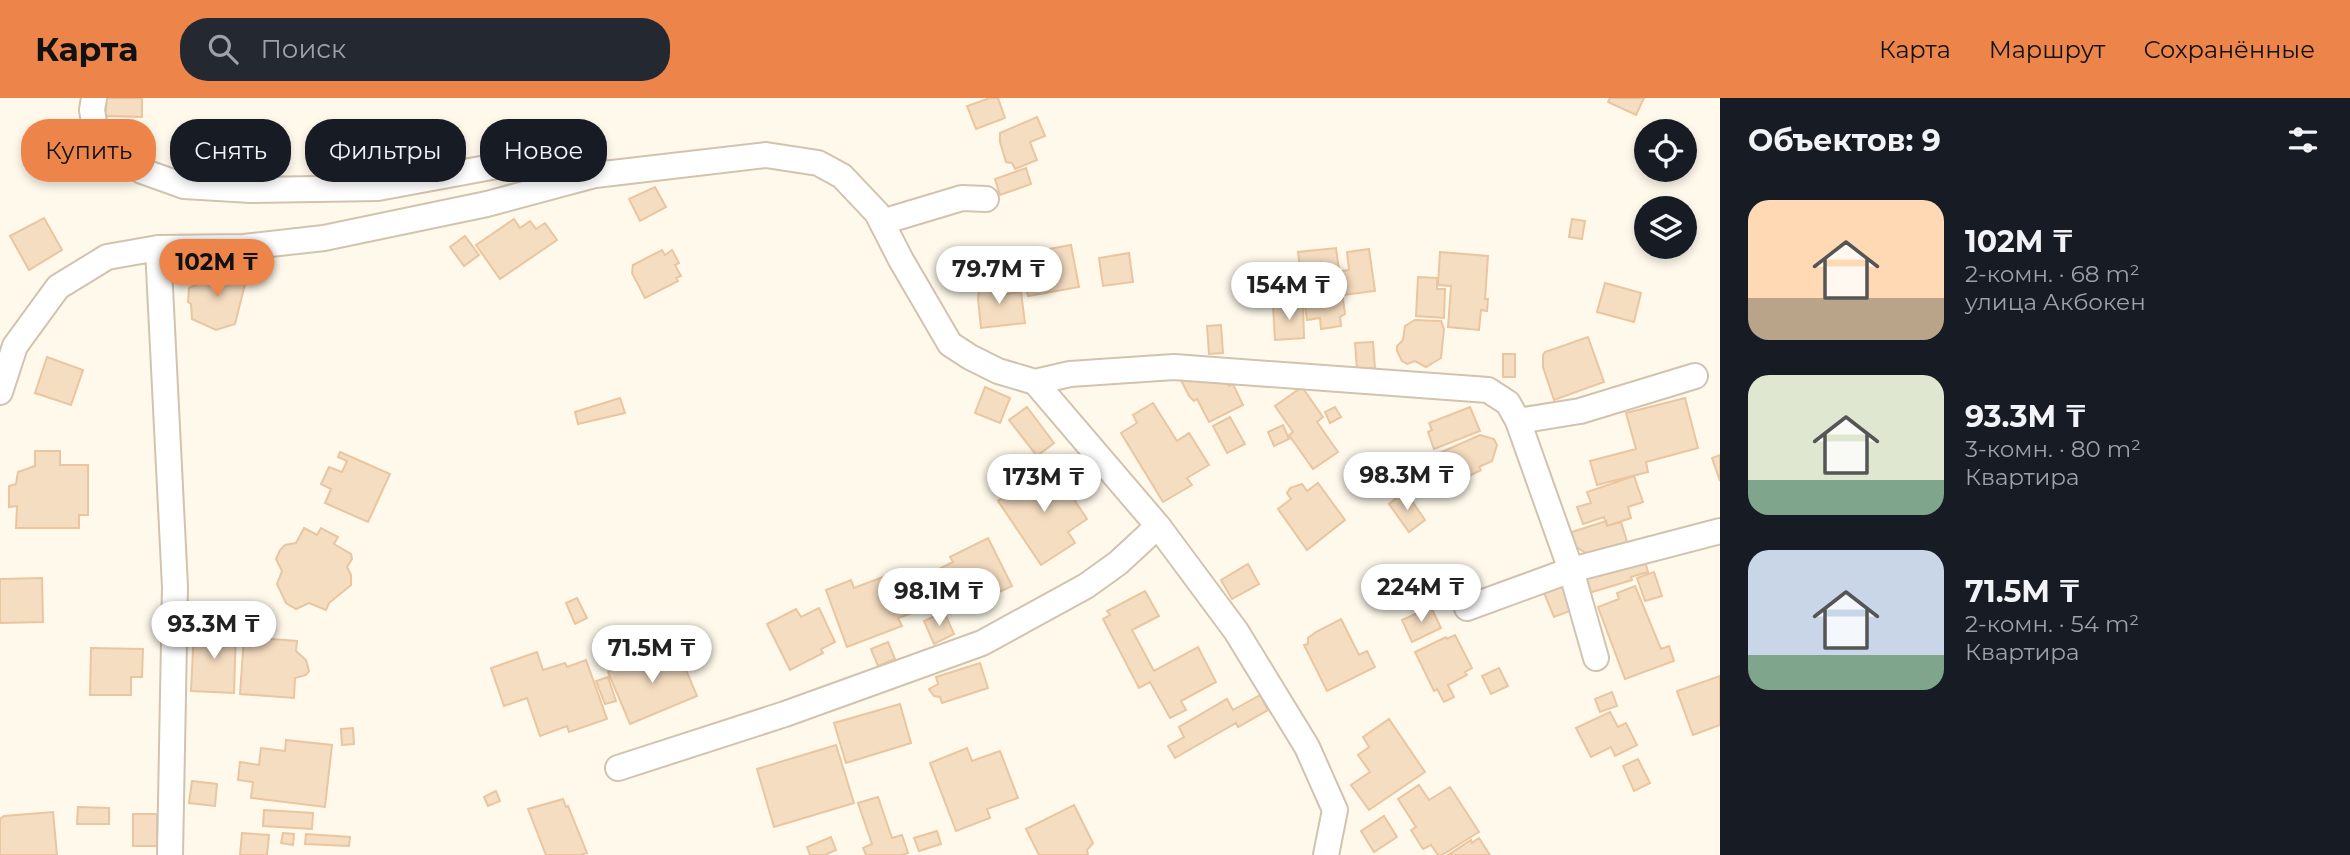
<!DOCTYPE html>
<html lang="ru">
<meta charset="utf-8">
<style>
body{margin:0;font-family:Montserrat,sans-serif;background:#242831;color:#f1f3f6;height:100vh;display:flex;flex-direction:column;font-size:26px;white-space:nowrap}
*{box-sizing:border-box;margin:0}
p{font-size:23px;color:#9ea1a6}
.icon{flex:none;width:38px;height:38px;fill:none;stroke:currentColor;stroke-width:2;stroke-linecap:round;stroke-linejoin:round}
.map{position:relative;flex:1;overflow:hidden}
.sheet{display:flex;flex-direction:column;background:#171b24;width:630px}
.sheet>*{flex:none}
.banner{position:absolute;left:21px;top:21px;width:665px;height:63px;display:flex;gap:14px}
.tools{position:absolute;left:1634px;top:21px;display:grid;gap:14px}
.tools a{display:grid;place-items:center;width:63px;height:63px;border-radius:50%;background:#171b24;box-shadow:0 4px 10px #0003;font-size:35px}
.price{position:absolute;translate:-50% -60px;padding:0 16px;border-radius:24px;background:#fff;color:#222;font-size:23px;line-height:46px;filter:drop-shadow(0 2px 4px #0008)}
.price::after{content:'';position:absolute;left:50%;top:42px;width:21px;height:16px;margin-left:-10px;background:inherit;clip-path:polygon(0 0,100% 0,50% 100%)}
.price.current{background:#ed854b;color:#111}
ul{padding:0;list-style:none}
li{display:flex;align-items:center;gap:21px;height:175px;padding:0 28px}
li span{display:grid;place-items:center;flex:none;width:196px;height:140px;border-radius:21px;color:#555}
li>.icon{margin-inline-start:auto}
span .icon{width:84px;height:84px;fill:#fffc;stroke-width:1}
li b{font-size:30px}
h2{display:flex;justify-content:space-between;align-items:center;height:84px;padding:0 28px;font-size:30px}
.tag{padding:0 24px;border-radius:28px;background:#171b24;box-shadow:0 4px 10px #0003;font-size:24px;line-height:63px}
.tag.current{background:#ed854b;color:#111}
header{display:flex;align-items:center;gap:42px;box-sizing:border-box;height:98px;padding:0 35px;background:#ed854b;color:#111}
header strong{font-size:33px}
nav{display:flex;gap:38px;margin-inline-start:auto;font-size:24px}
.search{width:490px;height:63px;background:#242831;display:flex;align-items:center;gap:18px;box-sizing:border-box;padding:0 24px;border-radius:28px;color:#9ea1a6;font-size:26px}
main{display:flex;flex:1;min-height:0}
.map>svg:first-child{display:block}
</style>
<header>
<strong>Карта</strong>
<div class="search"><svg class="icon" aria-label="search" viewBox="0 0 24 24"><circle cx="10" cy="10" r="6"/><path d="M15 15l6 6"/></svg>Поиск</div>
<nav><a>Карта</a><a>Маршрут</a><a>Сохранённые</a></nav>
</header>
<main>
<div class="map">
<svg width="1720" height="757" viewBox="0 0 1720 757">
<rect width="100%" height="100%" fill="#fef9eb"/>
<path fill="#f5ddc1" stroke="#e9c6a0" stroke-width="2" d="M106,0H142V19L106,18Z
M990,0H998L1005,20L976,31L967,8Z
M1610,0H1644L1636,17L1608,4Z
M1037,19L1045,38L1030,44L1037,62L1015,71L1012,65L1006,64L1000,44V35Z
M1026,70L1031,86L1000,97L995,81Z
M655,89L666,109L640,123L629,101Z
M44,120L62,152L29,172L10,138Z
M514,121L520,130L530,123L536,131L545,125L557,142L500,181L476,147Z
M1572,121L1585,123L1582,141L1569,139Z
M465,138L479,157L464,168L450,149Z
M1071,147L1079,189L1028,198L1020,154L1031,149L1033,154Z
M993,149L994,159L971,161L970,150Z
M1336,150L1345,216L1340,219L1341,228L1321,231L1320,220L1307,222L1298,154Z
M1369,151L1375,193L1344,197L1341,173L1349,172L1347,154Z
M662,152L665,157L672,152L679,165L675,167L681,178L676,180L678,183L645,200L632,175L633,167Z
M1440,154L1488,158L1485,201H1488L1487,213L1481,212L1479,232L1448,229L1451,188L1438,187Z
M1129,155L1133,184L1103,188L1099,160Z
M224,172H230L243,176L246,182L235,226L216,232L192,221L191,206L188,204L189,190L196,187L197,175L217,177Z
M1418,179L1437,180V191H1445L1444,220L1416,218Z
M996,181L1000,184L1006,196L1021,194L1025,225L981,230L978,201L979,193L983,185Z
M1605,185L1641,195L1634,224L1597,214Z
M1303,206L1304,240L1275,242L1273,208Z
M1415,222L1441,223L1444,231L1441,260L1426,269L1415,263L1407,266L1402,263L1397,253V248L1403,242L1405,228Z
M1221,227L1223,255L1209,256L1207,228Z
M1588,239L1604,284L1554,302L1543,269V257L1545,254Z
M1373,244L1375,270L1357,272L1355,245Z
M1503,256H1515V279H1503Z
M47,259L83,272L71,307L35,295Z
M1223,276L1229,288L1233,286L1243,307L1209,324L1197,301L1194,303L1189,298L1180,280Z
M985,289L1010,300L1000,325L975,315Z
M1302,289L1323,319L1317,324L1338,354L1313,371L1289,337L1293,334L1275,308Z
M620,300L625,315L578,326L575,314Z
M1685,300L1698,350L1646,364L1648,374L1597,387L1590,363L1636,351L1626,315Z
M1153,305L1177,343L1189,335L1209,367L1187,380L1192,387L1163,404L1121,335L1137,325L1133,317Z
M1027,309L1054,345L1037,358L1009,322Z
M1335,309L1341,319L1330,325L1325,314Z
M1470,309L1480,333L1434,351L1428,334L1432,332L1429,325Z
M1230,319L1245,346L1227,355L1213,328Z
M1283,327L1289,341L1274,348L1268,334Z
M1480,337L1494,341L1497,347L1492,363L1479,369L1481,372L1465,380L1463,375L1450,382L1446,385V388L1441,391L1428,360Z
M35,353H60V367H88V417H79V430H16L17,408L9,409V388L16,386L18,374L35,368Z
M340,354L390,376L368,424L325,405L331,391L321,386L329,369L342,374L347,363L338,359Z
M1720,357V383L1712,360Z
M1051,367L1087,421L1068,434L1075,445L1041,467L998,403Z
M1634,378L1643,404L1628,409L1631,420L1607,428L1604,419L1583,426L1577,409L1591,405L1587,394Z
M1318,385L1345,422L1307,452L1278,411L1291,401L1287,395L1290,390L1302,386L1307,393Z
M1405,393L1425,422L1409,434L1389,406Z
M1606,423L1607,428L1621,424L1628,447L1589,457L1573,447L1569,435Z
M304,430L317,437L321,430L338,439L334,446L351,456L352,461L347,469L351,477V487L329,505L326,512L309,505L296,511L286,505L277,486L282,473L276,461L280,452L285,447L296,445Z
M988,440L1012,488L971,507L967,499L954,506L937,472L953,464L950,459Z
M1644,459L1648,474L1631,479L1632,482L1589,495L1584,477Z
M1248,466L1259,486L1232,501L1221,482Z
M1654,474L1662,498L1645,503L1637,480Z
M888,477L892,489L901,485L912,515L898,520L902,528L847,549L826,492L851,482L854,490Z
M42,480L43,524L0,525V481Z
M1563,482L1575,511L1554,519L1544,495L1545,490Z
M1635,488L1661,551L1669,548L1674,563L1625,581L1598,509L1619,501L1617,495Z
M1145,493L1159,518L1132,532L1154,573L1198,549L1216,584L1181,603L1186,612L1170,620L1150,584L1139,590L1103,521L1110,517L1107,513Z
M577,500L587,520L575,526L566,505Z
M1431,509L1441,530L1412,544L1402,522Z
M819,510L835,544L821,551L823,555L790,572L767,526L796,511L801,519Z
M944,514L954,536L934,546L924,523Z
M1341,521L1359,557L1367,553L1375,569L1327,593L1304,547L1308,546V540L1316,534Z
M194,531L236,532L234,595L191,593Z
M1455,537L1472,570L1465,574L1467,577L1448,587L1454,599L1444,604L1437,591L1434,593L1415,554L1446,539L1447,541Z
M244,539L297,543L296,553L306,562L309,573L306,577L295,580L294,600L240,596Z
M888,544L895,561L878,568L871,551Z
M91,550L143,551L142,579H131V597H90Z
M656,553L660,561L678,553L697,598L630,626L608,574Z
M537,554L543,572L565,565L567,569L586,562L607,621L569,634L567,628L540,638L527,600L504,608L491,570Z
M980,565L988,590L942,605L940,599L934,598L931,594L929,591L938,586L936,579Z
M1499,570L1508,588L1491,596L1482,578Z
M1720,578V627L1693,637L1677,593Z
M608,579L616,603L605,606L596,583Z
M1612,594L1617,608L1600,614L1595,601Z
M1260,597L1268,612L1238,629L1236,625L1175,660L1168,648L1184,639L1179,629L1227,601L1233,612Z
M900,606L911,645L846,665L834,625Z
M1610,614L1618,629L1626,625L1637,647L1615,658L1611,649L1591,659L1576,630Z
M1389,621L1425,674L1369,712L1351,687L1370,674L1358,657L1369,649L1363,639Z
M353,630L354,646L342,647L341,631Z
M286,642L332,647L325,709L251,700L253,684L238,682L240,664L259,667L261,650L285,653Z
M836,647L854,705L774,729L757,671Z
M967,650L972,663L1000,653L1018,700L987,711L990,720L956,733L930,665Z
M1638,661L1650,685L1634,693L1623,668Z
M192,683L217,686L215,708L189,705Z
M1419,687L1429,702L1450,689L1479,734L1442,757H1438L1431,747L1423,751L1411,732L1416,729L1398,701Z
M496,693L500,703L488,708L484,699Z
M878,699L892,740L902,737L908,755L902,757H866L863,750L872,746L858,705Z
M563,701L566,709L568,708L587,755L580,757H546L528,711Z
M1074,707L1093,745L1087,752L1088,757H1039L1026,731Z
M78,709L109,710V726H77Z
M264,712L313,715L312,731L263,728Z
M53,714L57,757H0V721L4,718Z
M133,716H157V748H133Z
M1384,718L1397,739L1374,754L1361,733Z
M937,733L941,746L919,753L914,740Z
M242,735L269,737L267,757H240Z
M283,735L294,736L293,747L281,745Z
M306,736L350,739L349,748L305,746Z
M831,739L836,752L825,757H810L807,749Z
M1479,740L1490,757H1448L1471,742L1472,745Z"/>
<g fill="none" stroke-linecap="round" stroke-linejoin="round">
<defs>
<path id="minor" d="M94,0L92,12L96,37L142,73L184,88L251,92L378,90L551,58L595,77
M882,124L962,100L986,101
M158,150L175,489L170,757
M1035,284L1070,276L1174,269L1488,292L1508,305L1518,323L1571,472L1720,433
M0,294L15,248L58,189L107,159L158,150L244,149L324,140L487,106L595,77L766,57L818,65L842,78L877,115L901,162L950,246L970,259L998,273L1035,284L1158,428L1236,533L1307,649L1335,712L1326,757
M1518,323L1580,313L1695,278
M1467,510L1571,472L1596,560
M618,670L785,616L982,545L1086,488L1118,465L1158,428"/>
</defs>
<use href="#minor" stroke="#d2c3af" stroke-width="28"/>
<use href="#minor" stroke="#fff" stroke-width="24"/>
</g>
</svg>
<div class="tools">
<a><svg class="icon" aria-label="locate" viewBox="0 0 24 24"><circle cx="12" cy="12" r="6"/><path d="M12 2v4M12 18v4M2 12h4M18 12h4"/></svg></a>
<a><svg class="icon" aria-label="layers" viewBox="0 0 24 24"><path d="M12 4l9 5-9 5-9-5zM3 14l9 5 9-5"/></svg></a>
</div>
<b class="price current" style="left:217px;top:201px">102M ₸</b>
<b class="price" style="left:999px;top:208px">79.7M ₸</b>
<b class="price" style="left:1289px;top:224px">154M ₸</b>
<b class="price" style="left:1407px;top:414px">98.3M ₸</b>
<b class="price" style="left:1044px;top:416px">173M ₸</b>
<b class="price" style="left:1421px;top:526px">224M ₸</b>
<b class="price" style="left:939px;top:530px">98.1M ₸</b>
<b class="price" style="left:214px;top:563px">93.3M ₸</b>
<b class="price" style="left:652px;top:587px">71.5M ₸</b>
<div class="banner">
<a class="tag current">Купить</a>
<a class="tag">Снять</a>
<a class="tag">Фильтры</a>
<a class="tag">Новое</a>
</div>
</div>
<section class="sheet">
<h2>Объектов: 9<svg class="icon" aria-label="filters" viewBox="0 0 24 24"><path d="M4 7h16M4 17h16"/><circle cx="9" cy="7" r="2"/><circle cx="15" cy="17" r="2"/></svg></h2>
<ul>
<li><span style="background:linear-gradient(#ffd9b3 70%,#b9a48a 0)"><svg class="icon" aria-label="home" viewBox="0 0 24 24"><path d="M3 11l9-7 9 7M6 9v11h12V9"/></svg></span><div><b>102M ₸</b><p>2-комн. · 68 m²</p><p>улица Акбокен</p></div></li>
<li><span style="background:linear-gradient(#dfe7d0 75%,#7fa58c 0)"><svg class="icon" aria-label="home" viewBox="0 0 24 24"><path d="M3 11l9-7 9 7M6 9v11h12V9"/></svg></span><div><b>93.3M ₸</b><p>3-комн. · 80 m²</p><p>Квартира</p></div></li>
<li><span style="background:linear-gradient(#c9d6e8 75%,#7fa58c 0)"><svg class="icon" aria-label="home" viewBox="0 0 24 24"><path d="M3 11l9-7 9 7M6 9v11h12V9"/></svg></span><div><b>71.5M ₸</b><p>2-комн. · 54 m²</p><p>Квартира</p></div></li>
</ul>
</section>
</main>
